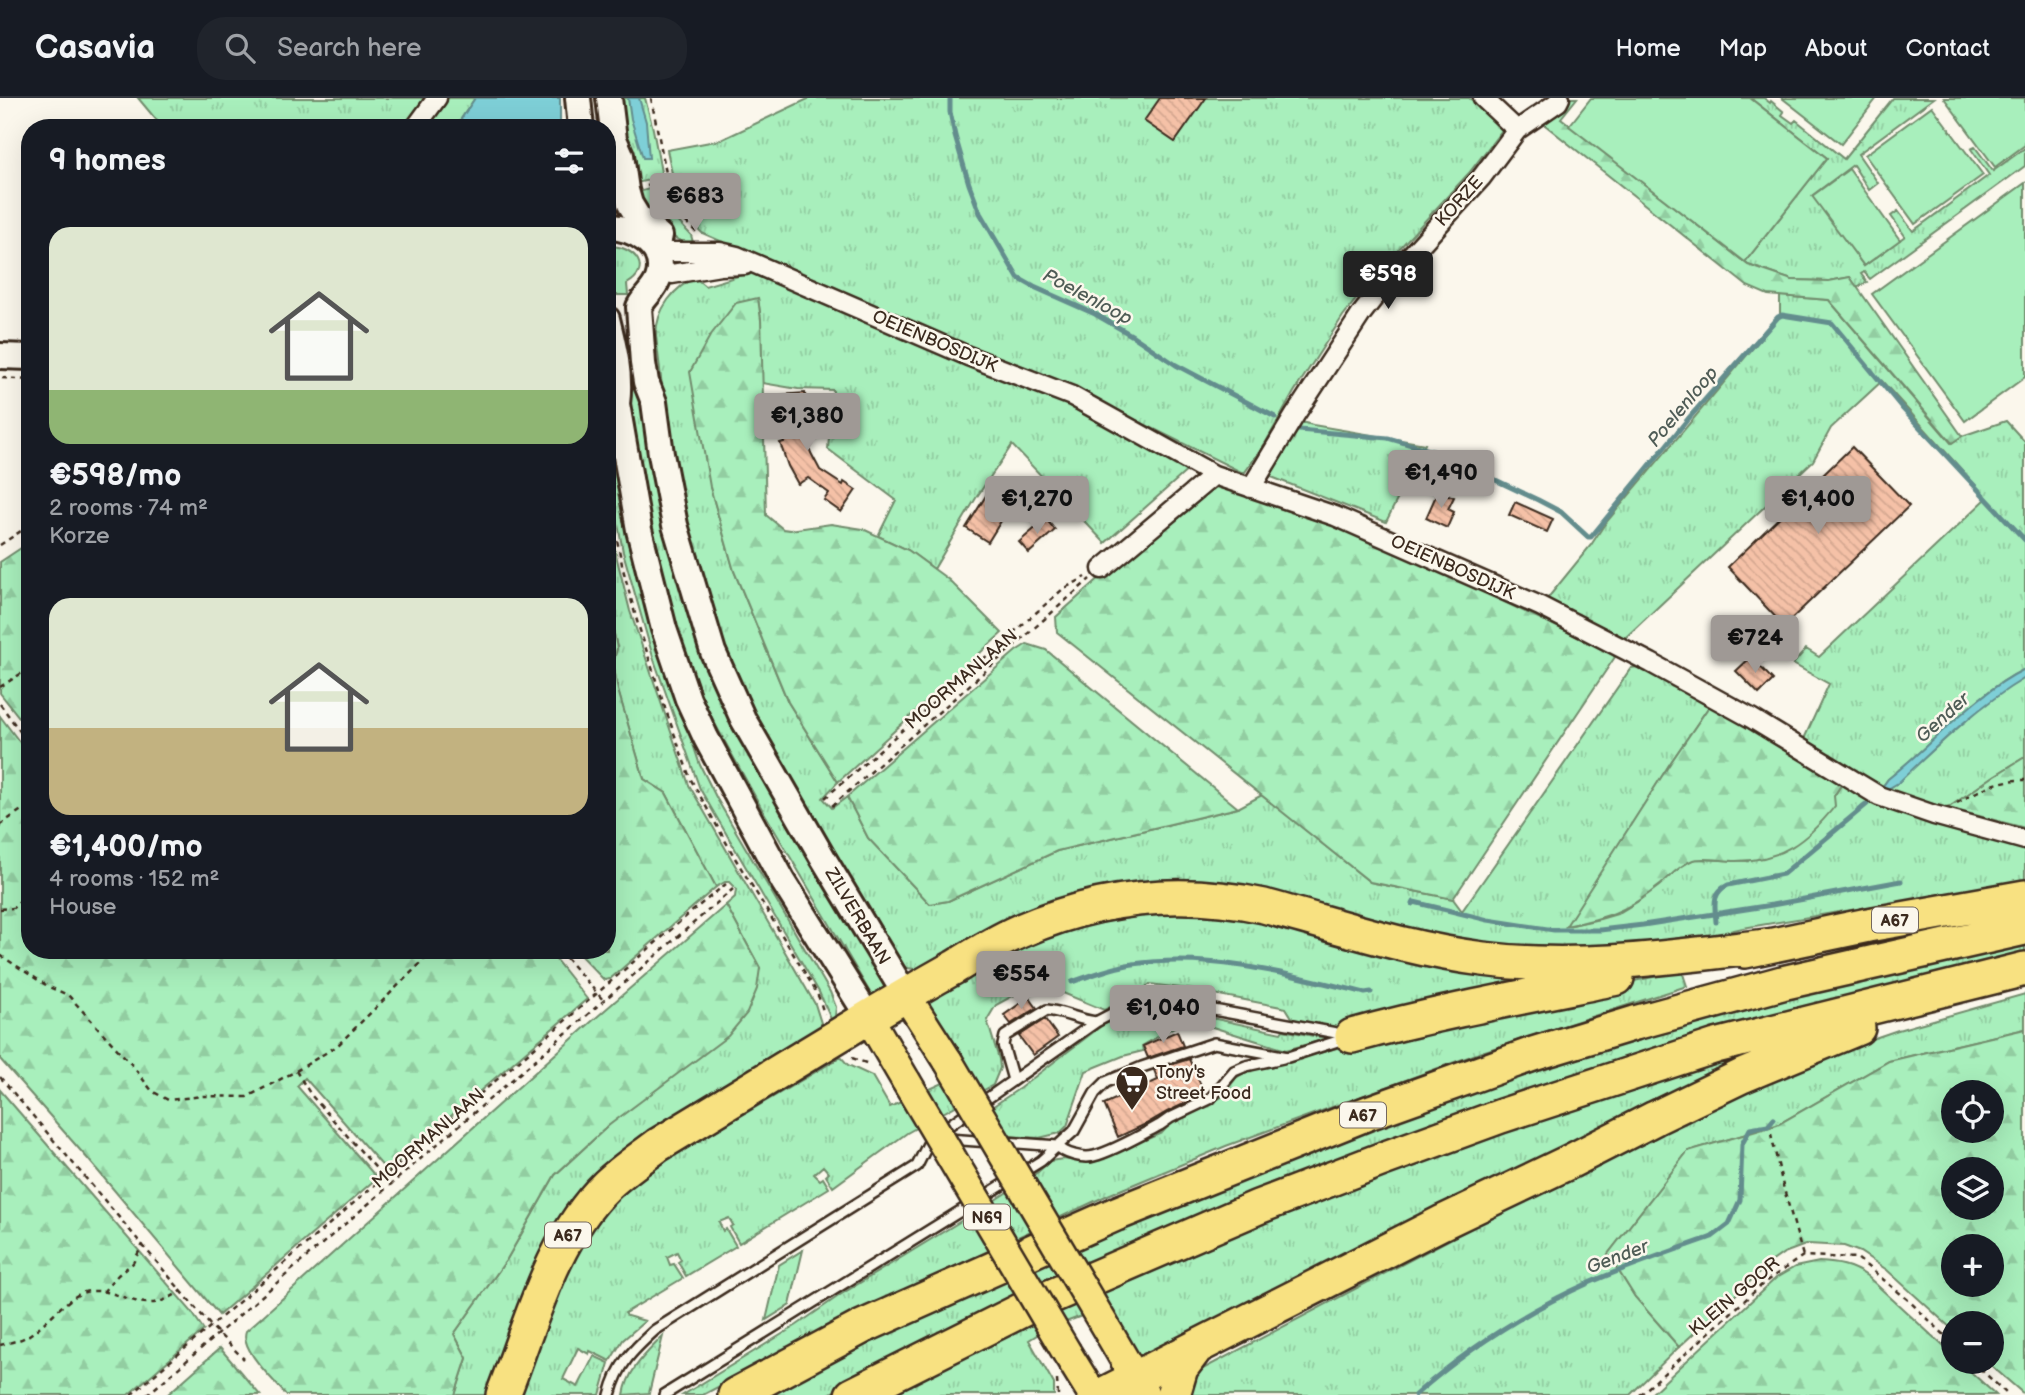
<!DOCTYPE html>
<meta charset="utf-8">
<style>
body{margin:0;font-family:"Balsamiq Sans",sans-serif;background:#20242c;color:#f1f3f6;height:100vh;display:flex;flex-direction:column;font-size:26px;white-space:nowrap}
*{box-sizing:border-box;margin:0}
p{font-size:23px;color:#9ea1a6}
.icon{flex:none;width:38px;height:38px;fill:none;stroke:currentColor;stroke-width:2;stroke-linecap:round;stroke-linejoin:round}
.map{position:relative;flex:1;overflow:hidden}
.sheet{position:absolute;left:21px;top:21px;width:595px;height:840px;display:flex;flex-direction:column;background:#171b24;border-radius:28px;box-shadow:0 7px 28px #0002}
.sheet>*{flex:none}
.tools{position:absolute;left:1941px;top:982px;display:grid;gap:14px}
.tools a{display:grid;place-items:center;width:63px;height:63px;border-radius:50%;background:#171b24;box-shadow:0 7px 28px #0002;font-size:35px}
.price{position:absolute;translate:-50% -60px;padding:0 16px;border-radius:7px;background:#9f9995;color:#111;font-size:23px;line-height:46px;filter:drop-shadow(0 2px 4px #0008)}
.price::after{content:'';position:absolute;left:50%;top:42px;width:21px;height:16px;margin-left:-10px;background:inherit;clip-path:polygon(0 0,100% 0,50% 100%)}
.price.on{background:#222;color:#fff}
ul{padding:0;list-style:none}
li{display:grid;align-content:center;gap:14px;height:371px;padding:0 28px}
li span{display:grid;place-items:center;height:217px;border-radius:21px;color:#555}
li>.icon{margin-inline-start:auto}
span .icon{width:126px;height:126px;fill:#fffc;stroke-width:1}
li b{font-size:30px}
h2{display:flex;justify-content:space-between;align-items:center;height:84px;padding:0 28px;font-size:30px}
header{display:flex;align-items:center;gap:42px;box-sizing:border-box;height:98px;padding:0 35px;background:#171b24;border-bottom:2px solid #363941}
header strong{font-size:33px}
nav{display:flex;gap:38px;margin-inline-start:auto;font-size:24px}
.search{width:490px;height:63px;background:#20242c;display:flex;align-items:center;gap:18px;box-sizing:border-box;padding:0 24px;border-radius:28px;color:#9ea1a6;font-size:26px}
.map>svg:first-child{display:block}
</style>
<header>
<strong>Casavia</strong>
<div class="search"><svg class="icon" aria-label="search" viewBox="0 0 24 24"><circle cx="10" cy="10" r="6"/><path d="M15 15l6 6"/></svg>Search here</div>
<nav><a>Home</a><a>Map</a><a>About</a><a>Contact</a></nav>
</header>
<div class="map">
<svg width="2025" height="1297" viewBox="0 0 2025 1297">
<defs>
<pattern id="grass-tufts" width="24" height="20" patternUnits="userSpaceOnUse" patternTransform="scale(1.75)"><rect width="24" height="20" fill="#a8efbc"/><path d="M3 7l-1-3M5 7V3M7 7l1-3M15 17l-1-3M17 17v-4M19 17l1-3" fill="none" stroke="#92cda1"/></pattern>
<pattern id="forest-firs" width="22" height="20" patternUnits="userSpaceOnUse" patternTransform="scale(1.75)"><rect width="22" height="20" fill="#a8efbc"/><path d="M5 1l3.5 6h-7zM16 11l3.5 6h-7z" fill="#92cda1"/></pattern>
<pattern id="building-back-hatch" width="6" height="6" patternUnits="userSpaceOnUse" patternTransform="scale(1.75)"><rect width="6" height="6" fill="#f5c1a7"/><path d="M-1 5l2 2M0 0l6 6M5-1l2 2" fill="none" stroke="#d3a68f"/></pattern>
</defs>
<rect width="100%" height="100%" fill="#fbf7ec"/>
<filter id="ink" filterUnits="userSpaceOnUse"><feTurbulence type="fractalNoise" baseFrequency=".0143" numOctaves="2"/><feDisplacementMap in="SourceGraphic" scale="14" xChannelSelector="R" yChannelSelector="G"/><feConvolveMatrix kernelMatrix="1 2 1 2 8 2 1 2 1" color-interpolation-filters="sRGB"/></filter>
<g filter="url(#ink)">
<path fill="url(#grass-tufts)" stroke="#728c6d" stroke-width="2" d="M138,0H431L409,30H163Z
M447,0H475L455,30H425Z
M617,0H645L653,31L661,74L657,80L632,86Z
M810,0H1469C1480,8 1500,18 1502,32L1469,75L1374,178L1343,218L1294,294L1266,344L1245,374H1241L1083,296L958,247L702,135L680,113L667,52L721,42Z
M1750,0H1764L1770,5L1771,3L1784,14L1782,17L1793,25L1796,22L1844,61L1893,0H1934L1858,56L1878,85L1869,92L1853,67L1813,97L1864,168L1905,138L1891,118L1898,113L1913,133L1989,77L1971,51L1975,49L1993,73L2025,50V68L1870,181L1864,174L1861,176L1867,184L1857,190L1850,179L1829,183L1792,182L1748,167L1745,164L1827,60Z
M656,89L664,91L671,116L691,137L694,148C666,141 649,118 635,95Z
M611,148C635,149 653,171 627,186L628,197H615L607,195V149Z
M755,173L1033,287L1189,371L1105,445L1012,347L976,400L934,471L908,452L878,438L896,402L828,351L833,292L798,291L762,285L761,222L758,200L710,389L734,473L788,604L838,684L823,700L832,710L847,699L868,740L930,806L948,803L1057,753L1238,710L1262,697L1370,784L1453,801L1462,813L1631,570L1638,569L1712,604L1671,664L1567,828L1600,821L1617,816L1637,804L1680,769L1694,761L1748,763L1834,698L1843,684L2025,749V783L1743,830L1680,844L1634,851L1484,849L1201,790L923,872L907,870L902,867L772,656L722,548L693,460L669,347L656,238C656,211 674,189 698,178L699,183L705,188Z
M1780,198L1829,202L1951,345L1962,338L2006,323L2025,344V571C1977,594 1931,647 1888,681L1883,688L1836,662L1804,641L1829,586L1793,566L1806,551L1819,559L1987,400L1882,283L1831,330L1813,363L1625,540L1547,501L1591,447L1604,427L1780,218Z
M642,289L670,445L888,889L872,898L762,711L693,586L665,505L625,292Z
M607,304L652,524L700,667L717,701L830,894L836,909L834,928L819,894L700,691L653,559L623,454L607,365Z
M1297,323L1313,327L1425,346L1386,424L1269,378V374Z
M607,421L630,513L689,687L815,906L821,925L829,938L620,1058L496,1297H455L467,1260L454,1236L507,1161L555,1077L608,1028L760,870L726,807L735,799L736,791L729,784H725L716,789L666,695L644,681L618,593L613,565L617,550L607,503Z
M2025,580V659L1994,678L1948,710L1903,698L1889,691L1973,616L2003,593Z
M1157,816H1220L1610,869L1345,929H1329L1293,921L1286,910L1188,891L1150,886L1131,900L1104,912L1046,888L1038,887L1031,888L996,907L987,922L999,961L1000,970L993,987L907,1035L833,1089L826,1078L829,1075L823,1068L814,1076L820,1082L823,1080L829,1090L739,1145L730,1129L733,1127L729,1120L719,1124L723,1133L726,1131L736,1148L686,1178L678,1164L681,1162L677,1154L667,1159L670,1167L674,1166L683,1180L625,1215L627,1218L645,1223L623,1242L610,1263L590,1253L589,1256L578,1250L563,1281L578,1289L594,1258L609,1265L600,1297H516L563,1166L617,1099L657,1067L841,959L848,967L872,978L890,1009L961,977L927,906C941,895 957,887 973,878C1037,840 1083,824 1157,816Z
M2025,840V857L1842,901L883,1266L827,1297H765L870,1240L1122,1123L1582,950Z
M1682,873L1687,888L1482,954L1226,1048L1108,1097L855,1215L703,1297H683L797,1227L840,1197L992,1104L1038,1074L1050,1063L1063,1061L1091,1065L1162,1035L1174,1022L1222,999L1236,980L1247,973L1277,967L1407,930Z
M2025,896V931L1889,963L1777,1027L1688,1053L1608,1156L1635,1199L1679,1249L1630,1297H1187L1197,1274L1677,1022L1828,956L1898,932Z
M1153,912L1179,913L1281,935L1283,932L1324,940L1323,942L1286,952L1206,927L1192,920L1176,928L1142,948L1143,953L1123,958L1086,973L1067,1028L1060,1035L1039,1040L976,1036L977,1019L1020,990L1104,926L1134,915Z
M1829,932L1137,1273L1100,1211L1045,1232L1029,1242L1054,1286V1297H882L1111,1188L1259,1124L1504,1032L1735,959Z
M803,1152L790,1207L766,1222L779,1167Z
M663,1238L649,1295L624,1297C628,1271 646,1256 663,1238Z"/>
<path fill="url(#forest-firs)" stroke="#728c6d" stroke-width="2" fill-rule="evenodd" d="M1559,0H1577L1561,20L1748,167L1792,182L1829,183L1850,179L1962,338L1952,345L1829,202L1768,197L1747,188L1545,27L1544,21Z
M758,200L761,222L766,417L783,431L790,432L831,426L863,431L908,452L949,482L1002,535L838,684L788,604L734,473L710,389L690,274L710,238L736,205Z
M1208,383L1340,429L1403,456L1610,554L1615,559L1453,801L1370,784L1057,534L1056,519Z
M30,444V633L0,595V464Z
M607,503L617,550L613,565L618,592L644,681L666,695L716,789L610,881L604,882L575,852H607Z
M1027,546L1046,552L1238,710L1057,753L948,803L930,806L868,740L847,699L1016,553Z
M1712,604L1843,684L1834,698L1835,708C1807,743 1781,763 1736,763C1724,763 1703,759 1693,762C1679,767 1669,780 1659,788C1626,814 1606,820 1566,828L1671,664Z
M0,618L30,658V852H548L587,901L387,1073L305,980L297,988L377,1080L219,1217L88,1061L0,961Z
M2025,659V730L1948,710L1994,678Z
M726,807L760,870L757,891L747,915L728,938L608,1028L555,1077L507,1161L454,1236L467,1260L455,1297H286C275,1283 239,1251 246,1233L590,925Z
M2025,931V1297L1987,1264H1992V1225H1953V1232L1887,1172L1860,1154L1844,1148L1808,1146L1784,1155L1771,1164L1679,1249L1635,1199L1608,1156L1688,1053L1777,1027L1889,963ZM1953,994H1992V1032H1953ZM1953,1071H1992V1110H1953ZM1953,1148H1992V1186H1953Z
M0,992L191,1213L204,1232L128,1297H0Z
M1819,1164C1838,1165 1851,1167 1867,1178L1953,1257V1264H1960L1996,1297H1650L1776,1180L1795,1169Z
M220,1250L260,1297H167Z"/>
<path fill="#a8efbc" stroke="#728c6d" stroke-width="2" d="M1591,0H1750L1827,60L1745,164L1569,28Z
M1782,0H1877L1841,46Z
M1944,0H2025V47L1995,69Z
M1932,8L1983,77L1915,126L1865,57Z
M1849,71L1900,142L1864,168L1812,98Z
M2025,85V279L1965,323L1872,196Z"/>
<path fill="#7ecfd7" stroke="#638d8d" stroke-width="2" d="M475,0H560V30H455Z
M628,0H639L646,24L649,60H643L631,21Z
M2025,571V580C1978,608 1938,647 1898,685L1886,692L1883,688L1888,681C1931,647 1977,594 2025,571Z"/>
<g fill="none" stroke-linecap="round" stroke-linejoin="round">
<path stroke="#638d8d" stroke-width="5" d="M950,0V14L955,38L969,86L980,115L1018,180L1034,189L1095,216L1133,238L1176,267L1275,319
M1299,332L1388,340L1436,354L1538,402L1561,414L1588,439H1591L1688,321L1778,219L1782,217L1832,225L1902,310L2025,442
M1413,806L1414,804L1488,822L1554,832H1600L1643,827L1772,807L1901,783
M1716,824C1715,808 1711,795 1728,787L1783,776L1867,706
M1072,884C1092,877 1113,869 1133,866C1214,855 1288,876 1365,895L1371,894
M1415,1297C1467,1251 1528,1212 1591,1184C1631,1167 1672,1153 1712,1139L1729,1126L1740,1102L1742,1046L1750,1031L1768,1028L1774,1021"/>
</g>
<path fill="url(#building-back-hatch)" stroke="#3b2a1e" stroke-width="2" d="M1160,0H1206L1175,44L1144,23Z
M805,295L806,310H803L805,337L811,355L820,372L843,387L844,384L856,392L841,414L824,402L829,395L808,380L798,386L788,368L780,345L784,344L781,297Z
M1852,349L1909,408L1784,528L1728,469Z
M1422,360L1440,368L1430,390L1412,382Z
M992,388L1014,402L988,444L966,430Z
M1438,393L1454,399L1448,411L1454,414L1447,430L1426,420Z
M1515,404L1553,421L1547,434L1509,417Z
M1046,421L1055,432L1029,455L1019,444Z
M1751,559L1773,582L1759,596L1736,573Z
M1029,899L1037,910L1011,926L1004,917Z
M1045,921L1058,939L1033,957L1019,938Z
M1177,933L1183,948L1148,960L1143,948Z
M1189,961L1205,996L1167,1014L1146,1026L1118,1039L1104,1006L1158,982L1154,972Z"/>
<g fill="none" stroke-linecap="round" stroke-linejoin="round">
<defs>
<path id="lane" d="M1013,982L1003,947L1005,938L1047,912C1064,914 1079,922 1096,924
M948,1041L990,1044
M1004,1044L1058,1048C1064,1056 1084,1061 1094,1058C1114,1053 1141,1037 1160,1027L1170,1020L1210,1001L1234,973L1246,968L1283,960
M610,1297C618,1266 632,1253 655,1232L917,1068L931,1040L1096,924L1127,908L1145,904H1171L1347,937
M664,1297L1041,1063L1074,1033L1095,995L1106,984L1142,969L1214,945L1288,959L1347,940"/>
<path id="street" d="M1483,0L1517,32
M415,30L437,0
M669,154H720L737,158L968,258L1072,298L1214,377L1335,418L1540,508L1651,565L1751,620L1879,698L1934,717L2025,742
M672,176L720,168L745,167
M1251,390L1295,317L1362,215L1383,188L1481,80L1517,32L1558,4L1560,0
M1102,471L1214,377"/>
<path id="secondary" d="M578,0L581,30
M609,0L614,41L621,57L626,92L630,106L638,119L660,138
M607,129C634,128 669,150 658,181C654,192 644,199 639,209L643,265L646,284L654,304L661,356L675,427L713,554L743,621L823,760L905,896
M607,221C614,249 621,277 617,306L639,432L664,531L688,601L706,640L783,783L869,920
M0,258L30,259"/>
<path id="primary" d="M905,896L948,963
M869,920L906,983
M1109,1235L1145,1297
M1067,1255L1093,1297"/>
<path id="highway" d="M1745,853L1868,827L2025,799
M1352,938C1440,914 1528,898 1617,880
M503,1297C531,1226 551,1142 607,1087C623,1072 641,1060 658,1047C723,1007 789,968 854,928C887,908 921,888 955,869C976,856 997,843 1020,833C1098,799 1181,790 1264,808C1336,827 1409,852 1483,861C1577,873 1672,859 1766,848
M735,1297L862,1229L1015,1161L1116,1116L1368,1015L1533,956L1635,925L1782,885L2025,830
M852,1297L1036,1205L1258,1109L1383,1061L1501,1018L1716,948L2025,871
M1102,1297L1441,1125L1569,1064L1655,1020L1742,978L1858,930
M1173,1297L1181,1270L1196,1250"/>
</defs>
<use href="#lane" stroke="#3b2a1e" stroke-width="14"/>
<use href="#street" stroke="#3b2a1e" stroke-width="23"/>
<use href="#secondary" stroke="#3b2a1e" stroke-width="30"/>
<use href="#primary" stroke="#3b2a1e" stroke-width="33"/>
<use href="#highway" stroke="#3b2a1e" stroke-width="38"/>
<path stroke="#3b2a1e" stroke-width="2.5" stroke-dasharray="5 5" stroke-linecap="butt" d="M651,0L672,105L677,115L698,136
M647,88L667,83
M2,280L30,282
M607,394L623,471L637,523L663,604L690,680L735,760L814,890L819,900L824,916
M0,447L30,427
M0,589L30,570
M0,606L30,647
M825,700L1063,491L1086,479
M1957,705C1980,692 1997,681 2025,682
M832,708L1090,481
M0,727L30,706
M0,811L13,810L30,792
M559,852L604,903
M0,857L49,889L68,897L132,967L152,993L168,1002L203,998L247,999L296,973L337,948L434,852
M852,960L869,966
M296,973L311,997L390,1086
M0,979L211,1228L244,1261
M1771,1036L1782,1084L1803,1158
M103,1194L118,1177L133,1165L143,1146
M0,1247C8,1245 18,1243 26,1239C45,1228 70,1194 90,1193C128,1191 141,1222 182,1192
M1973,1264L2008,1297
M1057,1282L1058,1297
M131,1297L696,810L726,786
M147,1297L733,791
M1640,1297L1765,1184L1803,1158L1857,1160L1907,1201L1953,1245"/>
<use href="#lane" stroke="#fbf7ec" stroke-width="9"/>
<use href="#street" stroke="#fbf7ec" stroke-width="18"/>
<use href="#secondary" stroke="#fbf7ec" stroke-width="24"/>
<use href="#primary" stroke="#f8e181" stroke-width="28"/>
<use href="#highway" stroke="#f8e181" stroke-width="33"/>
<defs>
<path id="primary-bridge" d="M948,963L1109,1235
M906,983L1067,1255"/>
</defs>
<use href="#primary-bridge" stroke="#3b2a1e" stroke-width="33" stroke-linecap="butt"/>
<use href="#primary-bridge" stroke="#f8e181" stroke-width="28"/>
</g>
</g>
<defs>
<symbol id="supermarket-pin" viewBox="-11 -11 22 30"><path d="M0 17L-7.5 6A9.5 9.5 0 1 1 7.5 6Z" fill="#3b2a1e" stroke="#fbf7ec"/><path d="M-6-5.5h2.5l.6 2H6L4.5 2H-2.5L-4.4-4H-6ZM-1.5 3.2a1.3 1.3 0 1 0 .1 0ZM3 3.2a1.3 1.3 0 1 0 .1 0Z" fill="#fff"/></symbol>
</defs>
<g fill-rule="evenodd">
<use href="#supermarket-pin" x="1113" y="965" width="38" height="52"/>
</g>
<g text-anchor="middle" stroke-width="5" stroke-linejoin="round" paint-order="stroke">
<g fill="#fbf7ec" stroke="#75685c" stroke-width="2">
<rect x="1872" y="809.5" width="46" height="25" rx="5"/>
<rect x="1340" y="1004.5" width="46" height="25" rx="5"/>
<rect x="964" y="1106.5" width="46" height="25" rx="5"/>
<rect x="545" y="1124.5" width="46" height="25" rx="5"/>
</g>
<g font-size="16" font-weight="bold" fill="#3b2a1e">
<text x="1895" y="828">A67</text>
<text x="1363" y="1023">A67</text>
<text x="987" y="1125">N69</text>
<text x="568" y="1143">A67</text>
</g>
<g font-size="18" fill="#3b2a1e" stroke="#fbf7ec">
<text transform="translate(1459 103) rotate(-48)" y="6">KORZE</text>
<text transform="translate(935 243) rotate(23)" y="6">OEIENBOSDIJK</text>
<text transform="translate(1453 469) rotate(24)" y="6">OEIENBOSDIJK</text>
<text transform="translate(961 581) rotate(-41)" y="6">MOORMANLAAN</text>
<text transform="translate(858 818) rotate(59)" y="6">ZILVERBAAN</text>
<text transform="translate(428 1040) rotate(-41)" y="6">MOORMANLAAN</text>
<text transform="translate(1734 1198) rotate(-40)" y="6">KLEIN GOOR</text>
</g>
<g font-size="18" fill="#3b2a1e" stroke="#fbf7ec" text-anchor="start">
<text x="1156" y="980">Tony's<tspan x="1156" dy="21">Street Food</tspan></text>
</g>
<g font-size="19" font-style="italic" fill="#4f5c56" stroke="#fbf7ec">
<text transform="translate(1088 198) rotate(28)" y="7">Poelenloop</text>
<text transform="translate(1682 308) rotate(-50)" y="7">Poelenloop</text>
<text transform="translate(1942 619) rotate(-42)" y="7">Gender</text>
<text transform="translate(1617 1158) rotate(-21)" y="7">Gender</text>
</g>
</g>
</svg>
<div class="tools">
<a><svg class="icon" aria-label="locate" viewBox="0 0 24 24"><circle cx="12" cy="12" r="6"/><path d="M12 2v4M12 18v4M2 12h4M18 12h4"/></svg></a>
<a><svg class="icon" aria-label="layers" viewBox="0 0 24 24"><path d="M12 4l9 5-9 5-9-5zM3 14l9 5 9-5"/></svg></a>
<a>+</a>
<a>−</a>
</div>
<b class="price" style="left:695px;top:135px">€683</b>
<b class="price on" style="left:1388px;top:213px">€598</b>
<b class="price" style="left:807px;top:355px">€1,380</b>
<b class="price" style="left:1441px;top:412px">€1,490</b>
<b class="price" style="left:1037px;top:438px">€1,270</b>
<b class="price" style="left:1818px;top:438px">€1,400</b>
<b class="price" style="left:1755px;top:577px">€724</b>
<b class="price" style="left:1021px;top:913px">€554</b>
<b class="price" style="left:1163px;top:947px">€1,040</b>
<section class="sheet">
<h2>9 homes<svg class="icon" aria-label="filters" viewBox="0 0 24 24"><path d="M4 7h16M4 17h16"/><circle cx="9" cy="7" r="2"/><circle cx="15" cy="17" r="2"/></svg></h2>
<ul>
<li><span style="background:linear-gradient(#dfe7d0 75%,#8fb573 0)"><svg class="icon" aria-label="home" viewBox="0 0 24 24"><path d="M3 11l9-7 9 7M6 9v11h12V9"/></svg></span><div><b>€598/mo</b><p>2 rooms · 74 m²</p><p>Korze</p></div></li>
<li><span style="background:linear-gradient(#dfe7d0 60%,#c2b280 0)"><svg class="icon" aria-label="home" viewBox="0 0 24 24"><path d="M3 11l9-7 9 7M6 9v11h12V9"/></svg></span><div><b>€1,400/mo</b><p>4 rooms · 152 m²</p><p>House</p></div></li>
</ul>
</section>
</div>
